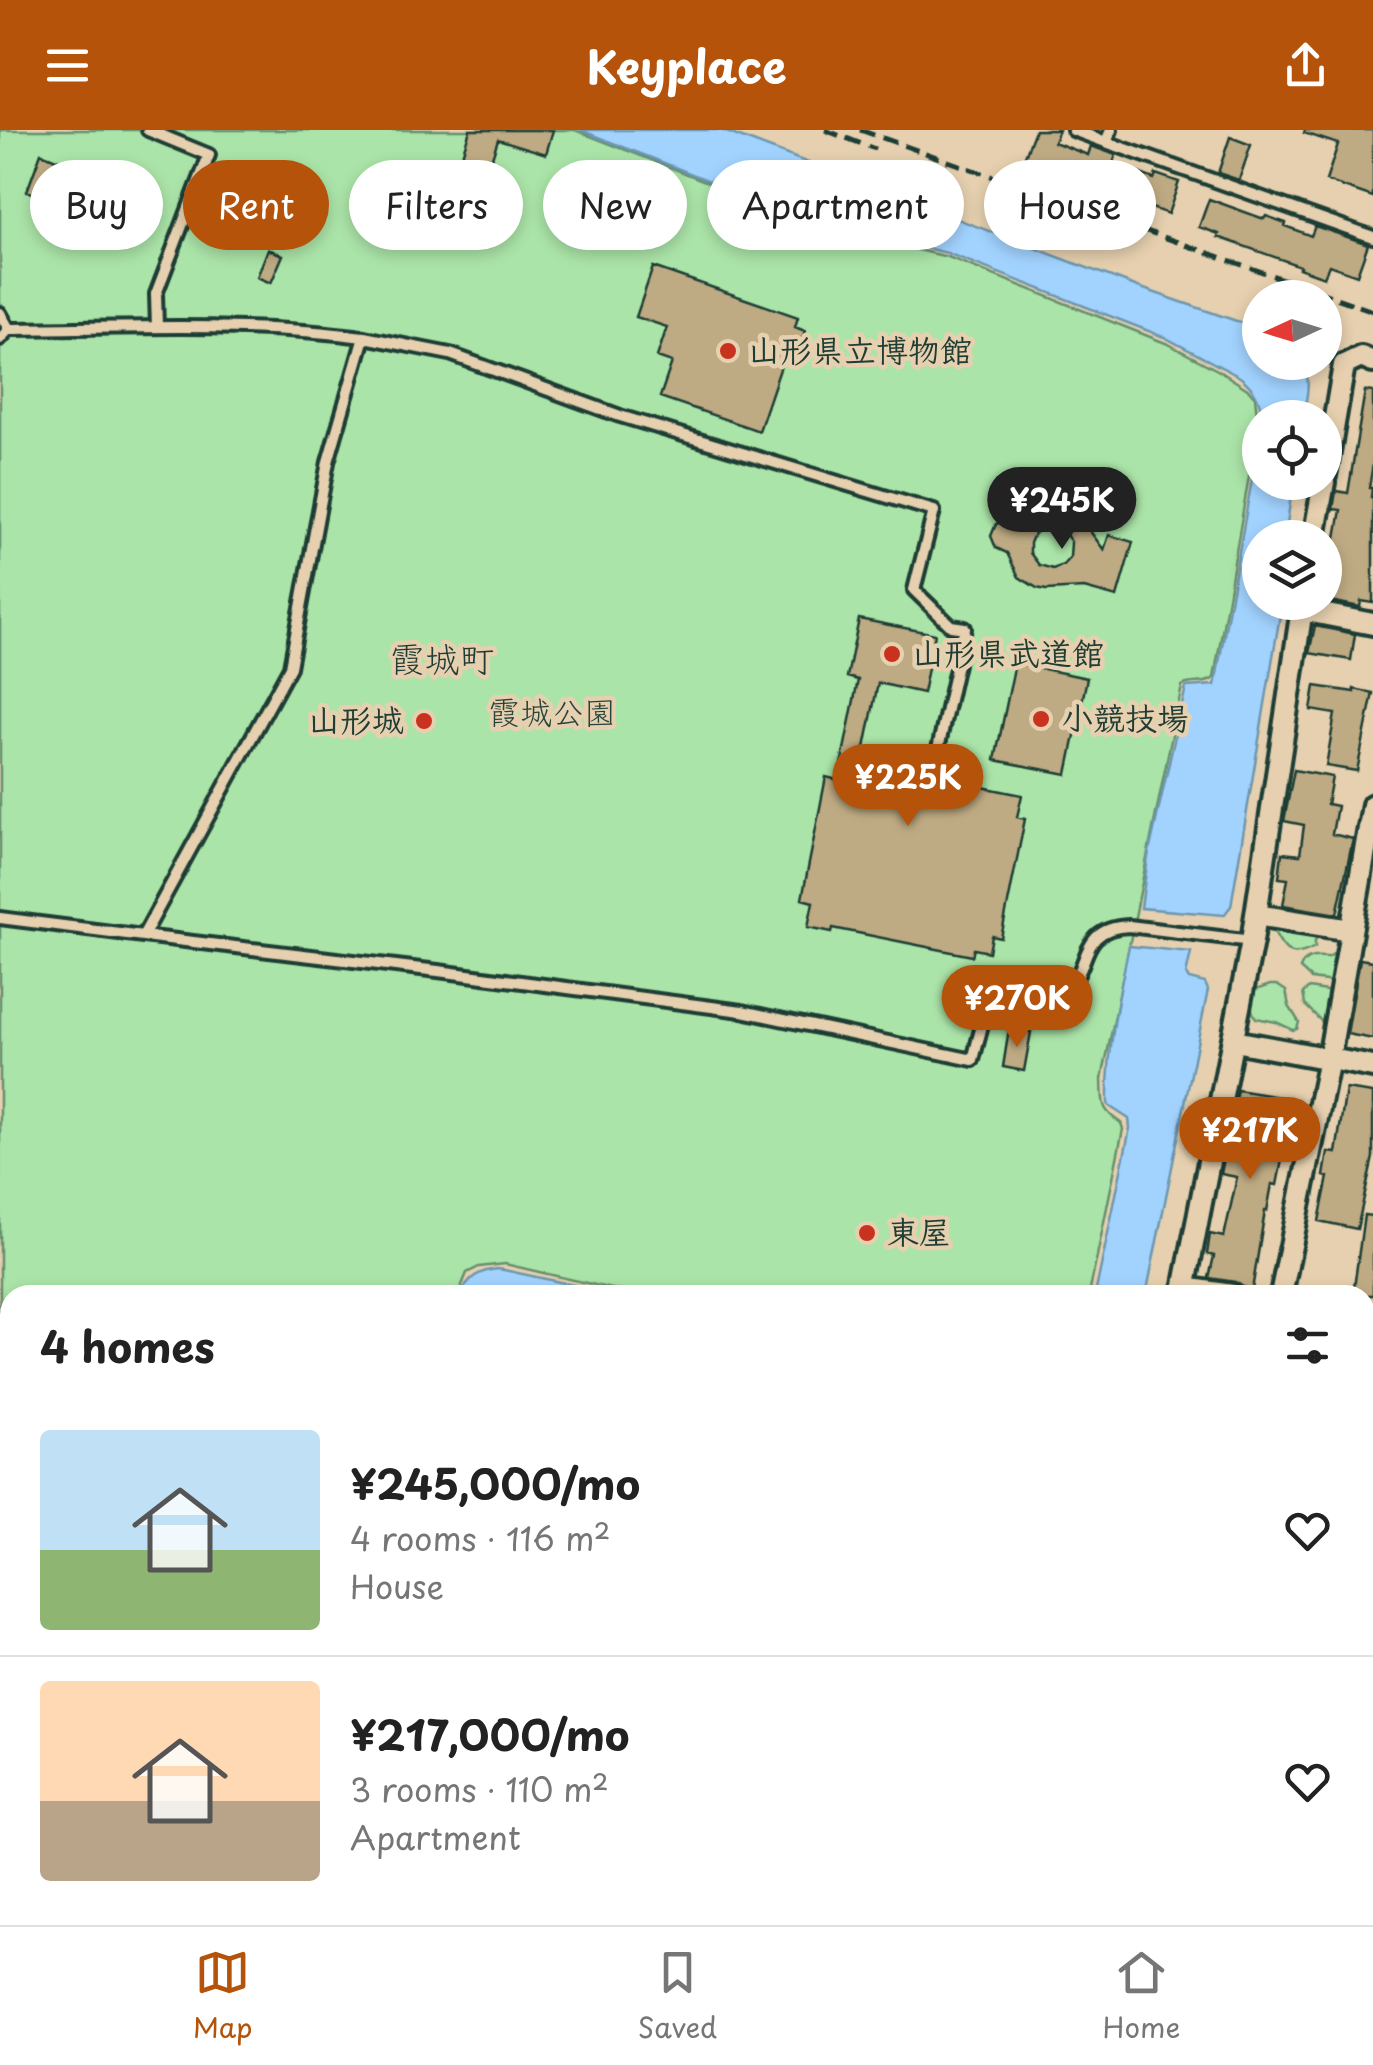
<!DOCTYPE html>
<meta charset="utf-8">
<style>
body{margin:0;font-family:"Playpen Sans","Klee One",sans-serif;background:#f6f6f6;color:#222;height:100vh;display:flex;flex-direction:column;font-size:38px;white-space:nowrap}
*{box-sizing:border-box;margin:0}
p{font-size:32px;color:#767676}
.icon{flex:none;width:55px;height:55px;fill:none;stroke:currentColor;stroke-width:2;stroke-linecap:round;stroke-linejoin:round}
.map{position:relative;flex:1;overflow:hidden}
.panel{position:absolute;left:0px;top:1155px;width:1375px;height:640px;display:flex;flex-direction:column;background:#fff;border-radius:30px 30px 0 0;box-shadow:0 5px 15px #0003}
.panel>*{flex:none}
.guide{position:absolute;left:30px;top:30px;width:1315px;height:90px;display:flex;gap:20px}
.needle{width:65px;rotate:266deg}
.controls{position:absolute;left:1242px;top:150px;display:grid;gap:20px}
.controls a{display:grid;place-items:center;width:100px;height:100px;border-radius:50%;background:#fff;box-shadow:0 5px 15px #0003;font-size:50px}
.price{position:absolute;translate:-50% -85px;padding:0 22px;border-radius:35px;background:#b45309;color:#fff;font-size:32px;line-height:65px;filter:drop-shadow(0 2px 5px #0008)}
.price::after{content:'';position:absolute;left:50%;top:60px;width:30px;height:22px;margin-left:-15px;background:inherit;clip-path:polygon(0 0,100% 0,50% 100%)}
.price.active{background:#222;color:#fff}
ul{padding:0;list-style:none}
li{display:flex;align-items:center;gap:30px;height:250px;padding:0 40px}
li+li{border-top:2px solid #e0e0e0}
li span{display:grid;place-items:center;flex:none;width:280px;height:200px;border-radius:10px;color:#555}
li>.icon{margin-inline-start:auto}
span .icon{width:120px;height:120px;fill:#fffc;stroke-width:1}
li b{font-size:42px}
h2{display:flex;justify-content:space-between;align-items:center;height:120px;padding:0 40px;font-size:42px}
.chip{padding:0 35px;border-radius:45px;background:#fff;box-shadow:0 5px 15px #0003;font-size:35px;line-height:90px}
.chip.active{background:#b45309;color:#fff}
header{display:flex;justify-content:space-between;align-items:center;height:130px;padding:0 40px;background:#b45309;color:#fff;font-size:45px;font-weight:700}
.tabs{display:flex;justify-content:space-around;align-items:center;height:140px;border-top:2px solid #e0e0e0;background:#fff;font-size:28px;color:#767676}
.tabs a{display:grid;justify-items:center;gap:5px}
.tabs .active{color:#b45309}
.map>svg:first-child{display:block}
</style>
<header><svg class="icon" aria-label="menu" viewBox="0 0 24 24"><path d="M4 6h16M4 12h16M4 18h16"/></svg>Keyplace<svg class="icon" aria-label="share" viewBox="0 0 24 24"><path d="M12 15V3M7 8l5-5 5 5M5 13v7h14v-7"/></svg></header>
<div class="map">
<svg width="1373" height="1795" viewBox="0 0 1373 1795">
<rect width="100%" height="100%" fill="#e6d0af"/>
<filter id="ink" filterUnits="userSpaceOnUse"><feTurbulence type="fractalNoise" baseFrequency=".01" numOctaves="2"/><feDisplacementMap in="SourceGraphic" scale="20" xChannelSelector="R" yChannelSelector="G"/><feConvolveMatrix kernelMatrix="1 2 1 2 8 2 1 2 1" color-interpolation-filters="sRGB"/></filter>
<g filter="url(#ink)">
<path fill="#abe4a8" stroke="#65906e" stroke-width="2.5" d="M0,0H575L723,58L761,61L901,116L948,127L1168,214L1221,242L1249,260L1255,267L1258,294L1214,548C1205,556 1192,550 1182,556L1102,949C1103,974 1100,979 1121,993L1123,999L1089,1165H638L505,1134L479,1137L467,1143L458,1165H10V1259L0,1256Z
M1272,798L1321,804L1315,810V817C1289,831 1285,821 1272,798Z
M1338,820L1334,852L1311,849L1300,839C1305,824 1318,827 1329,827Z
M1270,855H1277L1286,861L1289,876L1299,892L1297,899L1293,900L1276,892L1256,888C1250,878 1249,872 1253,861Z
M1309,858L1332,862L1326,896L1305,875L1303,863Z"/>
<path fill="#a2d3ff" stroke="#6e97ae" stroke-width="2.5" d="M580,0H721L1138,157L1248,195L1260,200V232L1301,233C1313,248 1306,269 1303,287H1262C1260,269 1255,259 1240,247L1164,207L947,123L900,112L757,55L712,52Z
M1260,305V352L1293,353L1285,407L1260,408V472L1282,473L1231,776L1224,785L1141,778L1148,727L1186,557L1215,555Z
M1129,816L1191,822L1186,845L1189,849L1205,853L1208,860L1146,1165H1095L1130,998L1129,989L1109,976L1108,973C1107,920 1118,868 1129,816Z
M498,1139L504,1140L620,1165H461C468,1147 479,1141 498,1139Z"/>
<path fill="#bfab83" stroke="#1f3d34" stroke-width="2.5" fill-rule="evenodd" d="M470,0H553L546,24L498,9L478,71L450,62Z
M1035,0H1059L1054,12L1088,25L1091,16L1116,25L1113,34L1154,49L1156,44L1179,52L1168,84L1140,74L1139,78L1119,70L1122,62L1075,46L1072,53L1023,31Z
M1305,0H1373V67L1326,51L1338,14L1304,3Z
M1230,7L1251,15L1239,50L1218,43Z
M41,23L117,53L116,58L132,64L124,86L134,90L128,108L104,99L107,92L27,61Z
M1209,69L1264,89L1266,86L1286,93L1285,96L1311,106L1315,96L1368,114L1357,145L1329,135L1324,147L1299,138L1300,136L1218,107L1219,104L1199,97Z
M268,119L283,125L271,153L257,147Z
M653,137L798,187L795,197L805,201L794,234L783,230L759,301L660,267L672,232L657,227L667,197L636,187Z
M1365,261L1373,262V334L1369,358H1372L1371,367H1373V473L1361,471L1360,477L1325,470V468L1341,380L1333,379L1336,361L1348,363Z
M1044,376L1064,378L1073,383L1081,389L1104,420L1109,405L1133,412L1117,467L1084,458L1046,460L1037,458L1019,447L1007,423L996,418L991,406L996,394L1008,389L1018,391L1025,384ZM1047,396L1062,399L1071,412L1070,427L1063,435L1053,439L1039,435L1030,423V413L1034,404Z
M859,489L935,504L923,563L878,553L862,633L1022,665L1017,687L1025,689L1001,808L992,806L989,822L974,819L972,826L833,798L832,802L808,797L813,772L802,769L826,647L838,650L858,550L847,547Z
M1315,496L1355,504L1351,530L1309,523Z
M1015,533L1087,548L1067,644L995,630Z
M1315,556L1354,562V559L1373,563L1357,641L1326,636L1335,584L1311,580Z
M1294,640L1332,647L1327,674L1337,676L1332,704L1353,709L1337,784L1283,775L1288,749L1279,748L1282,723L1300,725L1304,695L1284,691Z
M1360,829L1373,831V909L1347,904Z
M1009,899L1031,902L1024,941L1003,937Z
M1346,959L1373,963V1027L1357,1099L1319,1091L1328,1047L1324,1046L1328,1022L1336,1023Z
M1237,960L1298,970L1292,997L1285,995L1278,1029L1282,1030L1277,1055L1272,1054L1267,1081H1265L1252,1160L1243,1157L1235,1152L1209,1148L1214,1126L1207,1124L1210,1104L1224,1107L1237,1047L1221,1044Z
M1364,1085L1373,1086V1165H1353Z"/>
<g fill="none" stroke-linecap="round" stroke-linejoin="round">
<defs>
<path id="service" d="M148,0L209,25L156,164L157,197
M1073,0L1106,12
M1111,0L1106,12L1373,107
M0,183L9,199
M364,207L450,224L620,286L934,381L914,460L951,496L965,498L936,628
M0,209L9,199C126,198 248,192 364,207L328,332L290,537L143,806L0,788
M143,806L438,841L742,881L973,930L992,857L1058,859C1096,852 1070,798 1129,796L1252,811
M9,1632L10,1627
M226,1785L263,1795
M771,1793L773,1785
M165,1795L167,1785
M469,1795L472,1785"/>
<path id="minor" d="M1325,346L1344,235L1361,227L1373,232
M1314,408L1324,352
M1302,480L1373,494
M1256,785L1351,800
M1234,911L1373,937
M1184,1158L1232,1165
M1183,1165L1252,811L1303,472
M1281,1165L1329,929L1373,675
M1365,1186L1373,1187
M0,1342L10,1345
M621,1795L624,1785
M1153,1795L1154,1785"/>
<path id="tertiary" d="M0,1513L10,1516
M993,1785L1029,1795"/>
<path id="primary" d="M1365,1492L1373,1446
M1365,1622L1373,1577
M1334,1795L1335,1785"/>
</defs>
<use href="#service" stroke="#1f3d34" stroke-width="18"/>
<use href="#minor" stroke="#1f3d34" stroke-width="28"/>
<use href="#tertiary" stroke="#1f3d34" stroke-width="32"/>
<use href="#primary" stroke="#1f3d34" stroke-width="40"/>
<use href="#service" stroke="#e6d0af" stroke-width="10"/>
<use href="#minor" stroke="#e6d0af" stroke-width="20"/>
<use href="#tertiary" stroke="#e6d0af" stroke-width="25"/>
<use href="#primary" stroke="#fcde96" stroke-width="32"/>
<path stroke="#1f3d34" stroke-width="5" stroke-dasharray="15 8" stroke-linecap="butt" d="M825,0L875,19
M860,0L1373,181"/>
</g>
</g>
<g fill="#c8321e" stroke="#e6d0af" stroke-width="4">
<circle cx="728" cy="221" r="10"/>
<circle cx="892" cy="524" r="10"/>
<circle cx="1041" cy="589" r="10"/>
<circle cx="424" cy="591" r="10"/>
<circle cx="867" cy="1103" r="10"/>
</g>
<g text-anchor="middle" stroke-width="9" stroke-linejoin="round" paint-order="stroke">
<g font-size="32" font-weight="bold" fill="#1f3d34" stroke="#e6d0af" text-anchor="start">
<text x="748" y="232">山形県立博物館</text>
<text x="912" y="535">山形県武道館</text>
<text x="1061" y="600">小競技場</text>
<text x="404" y="602" text-anchor="end">山形城</text>
<text x="887" y="1114">東屋</text>
</g>
<g font-size="32" fill="#26453a" stroke="#e6d0af">
<text x="552" y="594">霞城公園</text>
</g>
<g font-size="35" fill="#1f3d34" stroke="#e6d0af">
<text x="442" y="542">霞城町</text>
</g>
</g>
</svg>
<div class="controls">
<a><svg class="needle" viewBox="-14 -14 28 28"><path d="M0-13l5 13h-10z" fill="#e53935"/><path d="M0 13l5-13h-10z" fill="#767676"/></svg></a>
<a><svg class="icon" aria-label="locate" viewBox="0 0 24 24"><circle cx="12" cy="12" r="6"/><path d="M12 2v4M12 18v4M2 12h4M18 12h4"/></svg></a>
<a><svg class="icon" aria-label="layers" viewBox="0 0 24 24"><path d="M12 4l9 5-9 5-9-5zM3 14l9 5 9-5"/></svg></a>
</div>
<b class="price active" style="left:1062px;top:422px">¥245K</b>
<b class="price" style="left:908px;top:699px">¥225K</b>
<b class="price" style="left:1017px;top:920px">¥270K</b>
<b class="price" style="left:1250px;top:1052px">¥217K</b>
<div class="guide">
<a class="chip">Buy</a>
<a class="chip active">Rent</a>
<a class="chip">Filters</a>
<a class="chip">New</a>
<a class="chip">Apartment</a>
<a class="chip">House</a>
</div>
<section class="panel">
<h2>4 homes<svg class="icon" aria-label="filters" viewBox="0 0 24 24"><path d="M4 7h16M4 17h16"/><circle cx="9" cy="7" r="2"/><circle cx="15" cy="17" r="2"/></svg></h2>
<ul>
<li><span style="background:linear-gradient(#bfe0f5 60%,#8fb573 0)"><svg class="icon" aria-label="home" viewBox="0 0 24 24"><path d="M3 11l9-7 9 7M6 9v11h12V9"/></svg></span><div><b>¥245,000/mo</b><p>4 rooms · 116 m²</p><p>House</p></div><svg class="icon" aria-label="heart" viewBox="0 0 24 24"><path d="M12 20l-8-8c-3-5 5-10 8-4 3-6 11-1 8 4z"/></svg></li>
<li><span style="background:linear-gradient(#ffd9b3 60%,#b9a48a 0)"><svg class="icon" aria-label="home" viewBox="0 0 24 24"><path d="M3 11l9-7 9 7M6 9v11h12V9"/></svg></span><div><b>¥217,000/mo</b><p>3 rooms · 110 m²</p><p>Apartment</p></div><svg class="icon" aria-label="heart" viewBox="0 0 24 24"><path d="M12 20l-8-8c-3-5 5-10 8-4 3-6 11-1 8 4z"/></svg></li>
</ul>
</section>
</div>
<nav class="tabs">
<a class="active"><svg class="icon" aria-label="map" viewBox="0 0 24 24"><path d="M3 6l6-2 6 2 6-2v14l-6 2-6-2-6 2zM9 4v14M15 6v14"/></svg>Map</a>
<a><svg class="icon" aria-label="saved" viewBox="0 0 24 24"><path d="M7 4h10v16l-5-4-5 4z"/></svg>Saved</a>
<a><svg class="icon" aria-label="home" viewBox="0 0 24 24"><path d="M3 11l9-7 9 7M6 9v11h12V9"/></svg>Home</a>
</nav>
